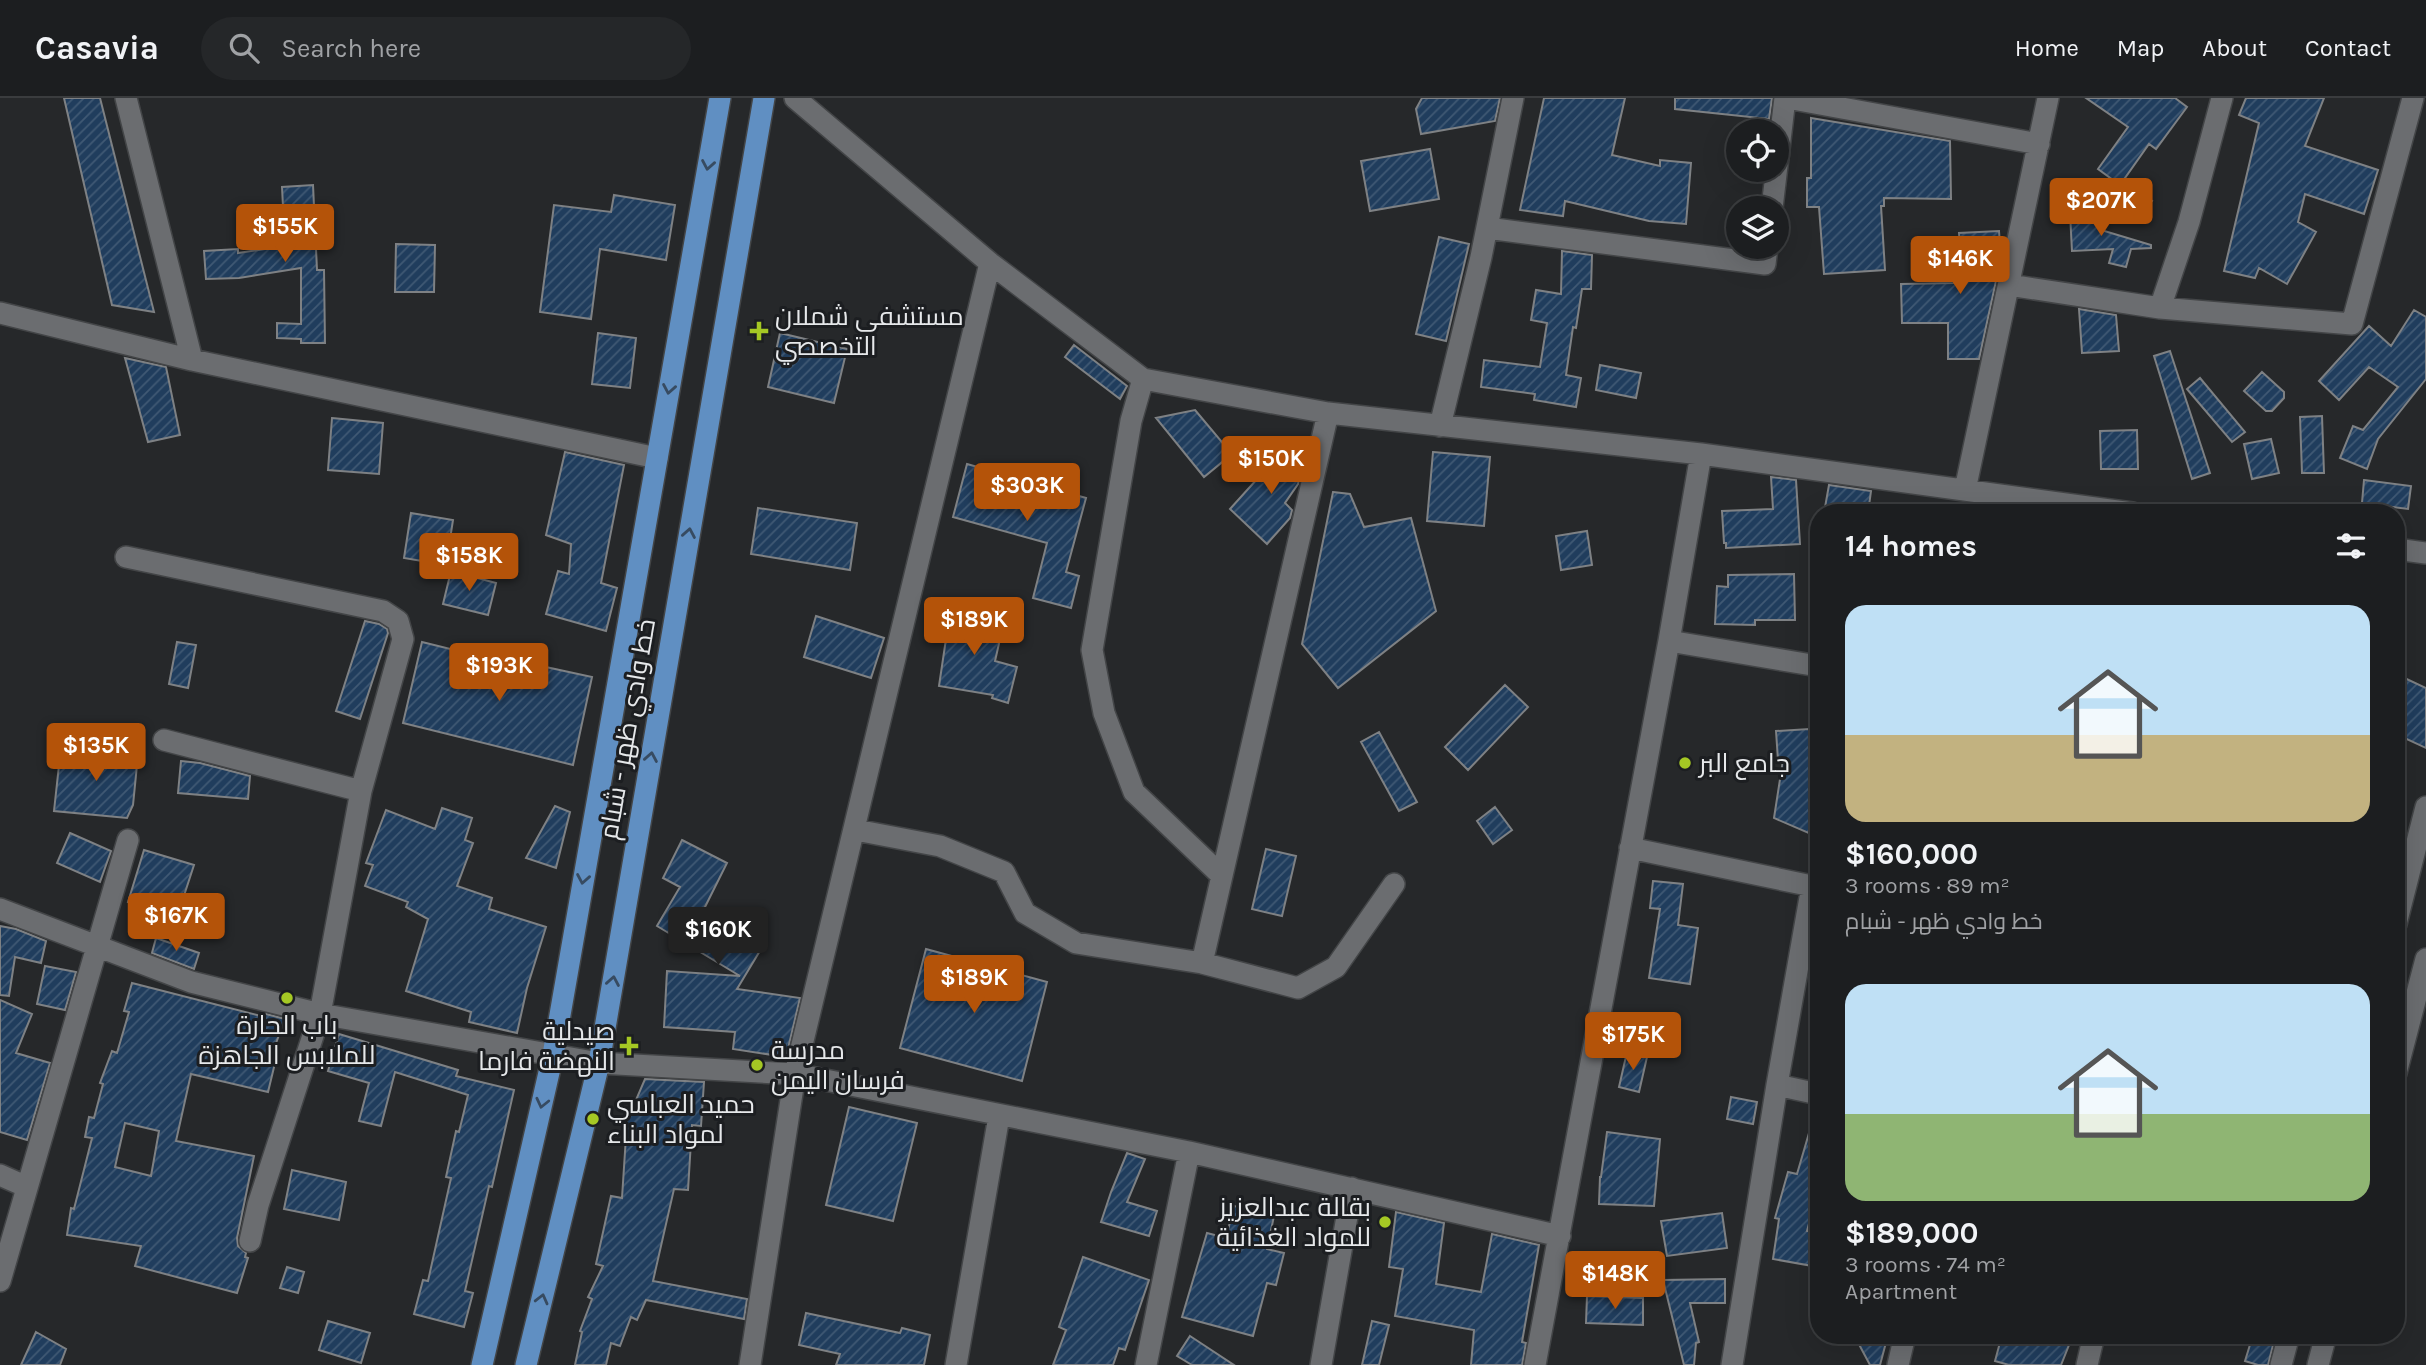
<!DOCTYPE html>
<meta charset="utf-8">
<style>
body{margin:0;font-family:Karla,Cairo,sans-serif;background:#252729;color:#f1f3f6;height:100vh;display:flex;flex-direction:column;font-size:26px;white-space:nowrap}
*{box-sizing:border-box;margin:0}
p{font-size:23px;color:#a0a2a5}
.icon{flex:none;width:38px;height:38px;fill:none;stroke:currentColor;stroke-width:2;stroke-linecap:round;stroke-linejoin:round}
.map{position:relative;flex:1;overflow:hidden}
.panel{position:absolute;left:1810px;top:406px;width:595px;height:840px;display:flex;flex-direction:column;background:#1c1e20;border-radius:28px;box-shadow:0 7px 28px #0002,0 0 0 2px #3a3c3e}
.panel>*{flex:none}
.tools{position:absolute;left:1726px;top:21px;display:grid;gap:14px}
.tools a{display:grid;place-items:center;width:63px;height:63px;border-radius:50%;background:#1c1e20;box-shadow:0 7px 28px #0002,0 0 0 2px #3a3c3e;font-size:35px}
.price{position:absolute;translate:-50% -60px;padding:0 16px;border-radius:7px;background:#b45309;color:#fff;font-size:23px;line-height:46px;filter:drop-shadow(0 2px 4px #0008)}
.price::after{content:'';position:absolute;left:50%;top:42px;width:21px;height:16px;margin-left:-10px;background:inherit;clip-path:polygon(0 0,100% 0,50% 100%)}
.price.selected{background:#222;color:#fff}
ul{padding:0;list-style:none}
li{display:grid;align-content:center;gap:14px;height:371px;padding:0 35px}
li span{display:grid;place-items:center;height:217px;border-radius:21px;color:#555}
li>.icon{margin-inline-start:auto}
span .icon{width:126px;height:126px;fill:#fffc;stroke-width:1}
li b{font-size:30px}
h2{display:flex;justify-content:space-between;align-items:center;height:84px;padding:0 35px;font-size:30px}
header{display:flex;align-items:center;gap:42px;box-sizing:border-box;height:98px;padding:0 35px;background:#1c1e20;border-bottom:2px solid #3a3c3e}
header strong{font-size:33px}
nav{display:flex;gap:38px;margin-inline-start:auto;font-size:24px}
.search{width:490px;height:63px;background:#252729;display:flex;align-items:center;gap:18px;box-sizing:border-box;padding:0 24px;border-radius:38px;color:#a0a2a5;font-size:26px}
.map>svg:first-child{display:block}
</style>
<header>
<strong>Casavia</strong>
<div class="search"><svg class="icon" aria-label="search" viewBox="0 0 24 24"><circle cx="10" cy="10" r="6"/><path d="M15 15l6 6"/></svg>Search here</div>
<nav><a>Home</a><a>Map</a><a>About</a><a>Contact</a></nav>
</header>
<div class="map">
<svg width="2426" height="1267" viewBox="0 0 2426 1267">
<defs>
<pattern id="building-hatch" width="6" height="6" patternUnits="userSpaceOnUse" patternTransform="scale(1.75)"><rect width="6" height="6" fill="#203d5d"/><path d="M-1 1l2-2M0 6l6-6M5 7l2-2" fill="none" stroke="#405974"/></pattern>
</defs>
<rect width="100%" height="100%" fill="#26282a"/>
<path fill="url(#building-hatch)" stroke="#7e8184" stroke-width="2" fill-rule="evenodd" d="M64,0H100L154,214L112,207Z
M1422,0H1500L1495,23L1421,36L1416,11Z
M1544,0H1625L1612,57L1660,68V62L1691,65L1686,126L1649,123L1565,103L1563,118L1520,112Z
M1675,0H1772L1769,21L1675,11Z
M2086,0H2175L2187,9L2156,51L2149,46L2120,87L2098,71L2128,29Z
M2246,0H2324L2305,48L2378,72L2364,116L2305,96L2298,124L2316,134L2287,186L2259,170L2255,180L2224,173L2259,25L2239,17Z
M1811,20L1950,43L1951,101L1884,100V108H1881L1885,172L1824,176L1819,109H1807V80H1811Z
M1430,51L1439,101L1370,113L1361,63Z
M313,87L317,172H324L325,245H301V241L277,240V225L301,226V170L239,180L206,181L204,153L238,151V155L285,148L282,89Z
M2132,87L2152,103L2138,119L2119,103Z
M614,97L675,107L666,162L600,151L591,221L540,214L554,107L611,114Z
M2100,114L2101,132L2151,147V150L2131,151L2126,169L2109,165L2113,151L2072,153L2070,115Z
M1999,133L2001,160L1979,261H1948V225H1902L1901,186L1954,185V180H1962L1959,135Z
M1439,139L1469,146L1446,243L1416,236Z
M396,146L435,147L434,194H395Z
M1562,153L1592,157L1591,191H1582L1576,230L1573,229L1566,277L1581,280L1576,309L1534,302L1535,296L1481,289L1484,262L1540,269L1547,225L1531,222L1536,192L1561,196Z
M2079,211L2116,217L2119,253L2082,255Z
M2414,212L2426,219V281L2378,341L2367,371L2340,360L2353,328L2363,332L2398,289L2369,269L2339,302L2319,283L2369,228L2391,248Z
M598,235L636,240L630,290L592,286Z
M780,235L847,251L834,305L768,289Z
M1074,247L1127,288L1120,301L1065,259Z
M2170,253L2210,375L2192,381L2154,258Z
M125,260L166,269L180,337L148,344Z
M1600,267L1641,275L1636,300L1596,292Z
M2262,274L2284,294V300L2272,313H2266L2244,293Z
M2200,280L2245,334L2232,344L2187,291Z
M1195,312L1232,356L1204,379L1156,320Z
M2322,318L2324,375H2302L2300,319Z
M332,320L383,325L379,376L328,372Z
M2137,332L2138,371H2101L2100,333Z
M2271,341L2279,375L2252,381L2244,346Z
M1288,346L1305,358L1298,386L1285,405L1292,412L1290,420L1267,446L1230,411L1258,380L1261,383Z
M565,354L624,367L601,485L617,490L606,533L546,516L558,473L569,476L571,446L546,437Z
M1433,354L1490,359L1484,428L1427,423Z
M967,366L1086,400L1066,474L1079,478L1071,510L1033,500L1047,445L953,419Z
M1771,379L1796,382L1800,446L1726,450V445H1724L1722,413L1773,411Z
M2364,382L2411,388L2408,411L2362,405Z
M1829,387L1871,393L1868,415H1824Z
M1333,394L1350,396L1364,429L1411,420L1436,513L1338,590L1302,546Z
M758,410L857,425L850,472L751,456Z
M411,415L453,422L446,467L404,460Z
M1587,433L1592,467L1561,472L1556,438Z
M451,473L496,485L488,517L443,506Z
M1794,476L1795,522H1755V527L1715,526L1717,488L1728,489V477Z
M942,513L1003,528L995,563L1017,569L1008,605L992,600L993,597L939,588L946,541L937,539Z
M816,518L884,540L871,580L804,559Z
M365,523L379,526L387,531L388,535L360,621L336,613Z
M177,544L196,547L188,590L169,586Z
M422,544L531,571L532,566L592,579L573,667L403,625Z
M2396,576L2426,590V650L2396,636Z
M1505,587L1528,609L1468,672L1445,649Z
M1809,631L1818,704V739L1774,720L1783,662H1778L1776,633Z
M1379,634L1417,704L1399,713L1361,644Z
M61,649L138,657L133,707L127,720L54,713Z
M181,663L200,665L250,678L248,701L178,695Z
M555,708L570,714L556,770L526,760Z
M1495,709L1512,732L1493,746L1477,723Z
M442,710L472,720L465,742L473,745L457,788L492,800L489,811L546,829L527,890L517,935L469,924L471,914L406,893L428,821L406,809L408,804L365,788L373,767L366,765L386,712L435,731Z
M70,735L111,753L100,784L57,765Z
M682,742L727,765L702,815L761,851L737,891L800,900L786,959L733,951L735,934L664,929L667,873L740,878L657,828L680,789L663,780Z
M1266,751L1296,758L1282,818L1252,811Z
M144,752L194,767L177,819L128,804Z
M1653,783L1683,786L1678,827L1698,830L1690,886L1649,880L1660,811L1650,810Z
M0,828L16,831L46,843L41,865L15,859L9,898L0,897Z
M156,840L199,855L194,871L152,855Z
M926,851L1047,884L1022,983L900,950Z
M45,868L76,874L65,912L37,906Z
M132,885L261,918L262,915L285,921L269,964L275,965L268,994L191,976L176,1043L254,1058L237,1140L238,1148L246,1155L245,1159L248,1160L237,1195L135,1168L141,1148L67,1137L71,1110L74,1111L92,1040L85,1039L89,1019L94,1020L103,986L100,985L112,953L117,955L129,914L124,913ZM125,1025L159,1033L151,1078L115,1069Z
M0,902L32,916L16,955L50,965L27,1042L0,1034Z
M339,936L458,972L456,978L514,992L492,1089L489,1088L465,1193L473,1195L464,1229L414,1216L423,1182L428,1183L451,1080L446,1079L456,1033L459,1034L468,997L395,974L381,1028L359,1023L369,985L328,973Z
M1627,954L1647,959L1639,994L1619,989Z
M645,981L704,984L701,1028L692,1027L688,1092L674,1091L653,1183L747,1201L744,1221L646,1202L637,1222L631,1219L620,1248L611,1245L606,1267H575L582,1234L580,1233L592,1201L588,1199L603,1168L596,1166L611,1098L622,1100L627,1023Z
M1731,999L1757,1004L1753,1026L1727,1021Z
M849,1009L917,1025L893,1123L826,1107Z
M1814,1018H1818V1092L1807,1133L1818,1135V1169L1773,1161L1779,1121L1775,1120L1788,1074L1797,1076Z
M1607,1034L1660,1041L1654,1108L1599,1106L1600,1079H1601Z
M1127,1055L1145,1061L1127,1104L1157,1113L1149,1138L1101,1124L1111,1094Z
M292,1072L346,1084L339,1122L284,1111Z
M1234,1108L1274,1118L1267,1151L1284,1155L1276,1187L1267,1185L1253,1238L1182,1219L1207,1135L1226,1140Z
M1396,1114L1444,1125L1436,1186L1481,1194L1492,1136L1539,1147L1522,1244L1526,1245L1522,1267H1471L1474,1232L1395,1218L1403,1171L1389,1169Z
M1722,1115L1727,1150L1667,1158L1661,1123Z
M1083,1159L1149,1182L1125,1252L1119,1250L1113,1267H1053L1066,1232L1059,1229Z
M287,1169L304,1174L298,1195L280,1190Z
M1725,1181V1205H1690L1699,1244L1696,1245L1694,1267H1684L1663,1182Z
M1587,1198L1643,1200V1227L1586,1225Z
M806,1215L900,1235L902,1230L930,1237L924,1267H836L840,1256L799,1247Z
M328,1223L370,1235L361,1265L319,1252Z
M1372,1223L1389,1227L1379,1267H1362Z
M36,1234L66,1251L60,1267H21Z
M1854,1237H1888L1880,1267H1870Z
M2002,1237H2073L2061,1267H2009L1995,1263Z
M2253,1237L2274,1243L2268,1267H2258L2245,1263Z
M1190,1238L1234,1267H1192L1177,1258Z"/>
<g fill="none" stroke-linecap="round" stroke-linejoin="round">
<defs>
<path id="street" d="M126,0L192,262
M795,0L990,165L1143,281L1328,315L1701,356L2132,415
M1787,0L2039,46
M1772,110L1785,0
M1487,130L1765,166L1767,149
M2009,187L2160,210L2189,124L2222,0
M2160,210L2352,226L2413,0
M0,215L192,262L657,360
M1143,281L1131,323L1092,552L1104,615L1134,694L1222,778
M1440,328L1481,159L1513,0
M1965,392L2048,0
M2396,451L2426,455
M126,459L383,513L398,523L403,541L361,693L320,916L258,1107L250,1143
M1669,543L1818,568
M164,642L361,693
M861,733L940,748L1004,774L1025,815L1076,845L1202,865L1298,890L1336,869L1394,786
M1630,750L1812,788L1777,987
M0,811L191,884L320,916L599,965L795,976L1189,1054L1560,1138
M1202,865L1328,315
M0,1077L27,1089
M0,1183L128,742
M750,1267L795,976L990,165
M956,1267L999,1018
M1146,1267L1189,1054
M1321,1267L1352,1090
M1535,1267L1669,543L1701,356
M1732,1267L1777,987L1818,996
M1898,1267L1905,1237
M2087,1267L2094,1237"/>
<path id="secondary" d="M2396,826L2426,709
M2396,975L2426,861
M2281,1267L2289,1237
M2318,1267L2326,1237"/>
<path id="primary" d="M482,1267L553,957L720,0
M526,1267L599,965L764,0"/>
</defs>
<use href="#street" stroke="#434547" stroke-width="24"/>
<use href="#secondary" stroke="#434547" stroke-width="24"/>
<use href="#primary" stroke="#434547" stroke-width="24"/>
<use href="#street" stroke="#6b6d70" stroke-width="21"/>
<use href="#secondary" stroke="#6b6d70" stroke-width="21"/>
<use href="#primary" stroke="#608fc2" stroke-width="21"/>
</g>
<defs><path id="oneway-chevron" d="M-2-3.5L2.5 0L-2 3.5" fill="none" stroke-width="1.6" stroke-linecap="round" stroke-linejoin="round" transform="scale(1.75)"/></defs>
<g stroke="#374b61">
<use href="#oneway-chevron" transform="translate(708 67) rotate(100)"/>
<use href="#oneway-chevron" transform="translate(669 291) rotate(100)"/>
<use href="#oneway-chevron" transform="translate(689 435) rotate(-80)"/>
<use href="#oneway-chevron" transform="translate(651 659) rotate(-80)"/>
<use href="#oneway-chevron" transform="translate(583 781) rotate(100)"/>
<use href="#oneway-chevron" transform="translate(613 883) rotate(-80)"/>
<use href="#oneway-chevron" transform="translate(542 1005) rotate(103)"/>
<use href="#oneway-chevron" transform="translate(542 1201) rotate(-76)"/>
</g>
<g fill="#a5c824" stroke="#1c1e21" stroke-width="2.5">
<path d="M755.5 222.5h7v7h7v7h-7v7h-7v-7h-7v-7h7z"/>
<circle cx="1685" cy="665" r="7"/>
<circle cx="287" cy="900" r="7"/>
<path d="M625.5 937.5h7v7h7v7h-7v7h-7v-7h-7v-7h7z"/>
<circle cx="757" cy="967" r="7"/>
<circle cx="593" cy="1021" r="7"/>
<circle cx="1385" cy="1124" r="7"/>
</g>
<g text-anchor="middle" stroke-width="6" stroke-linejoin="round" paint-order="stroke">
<g font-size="26" fill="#e6e8ea" stroke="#1c1e21" text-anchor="start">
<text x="775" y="227">مستشفى شملان<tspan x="775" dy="30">التخصصي</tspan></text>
<text x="1699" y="674">جامع البر</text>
<text x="287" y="936" text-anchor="middle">باب الحارة<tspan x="287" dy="30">للملابس الجاهزة</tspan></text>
<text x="615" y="942" text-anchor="end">صيدلية<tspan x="615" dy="30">النهضة فارما</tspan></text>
<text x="771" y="961">مدرسة<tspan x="771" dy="30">فرسان اليمن</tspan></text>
<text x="607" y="1015">حميد العباسي<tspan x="607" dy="30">لمواد البناء</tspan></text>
<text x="1371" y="1118" text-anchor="end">بقالة عبدالعزيز<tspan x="1371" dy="30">للمواد الغذائية</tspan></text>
</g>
<g font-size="26" fill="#e6e8ea" stroke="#1c1e21">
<text transform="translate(627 631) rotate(-80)" y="9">خط وادي ظهر - شبام</text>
</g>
</g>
</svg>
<div class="tools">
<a><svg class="icon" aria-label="locate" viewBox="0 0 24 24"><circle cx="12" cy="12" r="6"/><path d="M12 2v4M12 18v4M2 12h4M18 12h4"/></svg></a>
<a><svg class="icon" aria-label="layers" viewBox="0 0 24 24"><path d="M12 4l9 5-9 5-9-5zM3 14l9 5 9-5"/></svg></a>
</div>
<b class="price" style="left:2101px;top:140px">$207K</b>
<b class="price" style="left:285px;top:166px">$155K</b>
<b class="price" style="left:1960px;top:198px">$146K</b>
<b class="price" style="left:1271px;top:398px">$150K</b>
<b class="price" style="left:1027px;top:425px">$303K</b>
<b class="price" style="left:469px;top:495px">$158K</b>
<b class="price" style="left:974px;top:559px">$189K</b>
<b class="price" style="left:499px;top:605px">$193K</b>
<b class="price" style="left:96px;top:685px">$135K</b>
<b class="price" style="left:176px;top:855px">$167K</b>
<b class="price selected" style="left:718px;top:869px">$160K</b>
<b class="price" style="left:974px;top:917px">$189K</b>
<b class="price" style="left:1633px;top:974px">$175K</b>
<b class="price" style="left:1615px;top:1213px">$148K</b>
<section class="panel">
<h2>14 homes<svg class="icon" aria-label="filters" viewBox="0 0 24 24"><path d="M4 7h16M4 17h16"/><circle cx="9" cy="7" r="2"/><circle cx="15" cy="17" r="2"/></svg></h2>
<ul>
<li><span style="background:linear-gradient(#bfe0f5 60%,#c2b280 0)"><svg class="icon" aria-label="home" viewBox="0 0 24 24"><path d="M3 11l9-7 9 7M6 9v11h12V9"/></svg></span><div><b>$160,000</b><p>3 rooms · 89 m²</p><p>خط وادي ظهر - شبام</p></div></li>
<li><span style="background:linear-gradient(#bfe0f5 60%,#8fb573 0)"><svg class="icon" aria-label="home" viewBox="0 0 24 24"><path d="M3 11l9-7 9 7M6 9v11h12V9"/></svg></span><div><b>$189,000</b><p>3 rooms · 74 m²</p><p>Apartment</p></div></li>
</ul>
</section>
</div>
